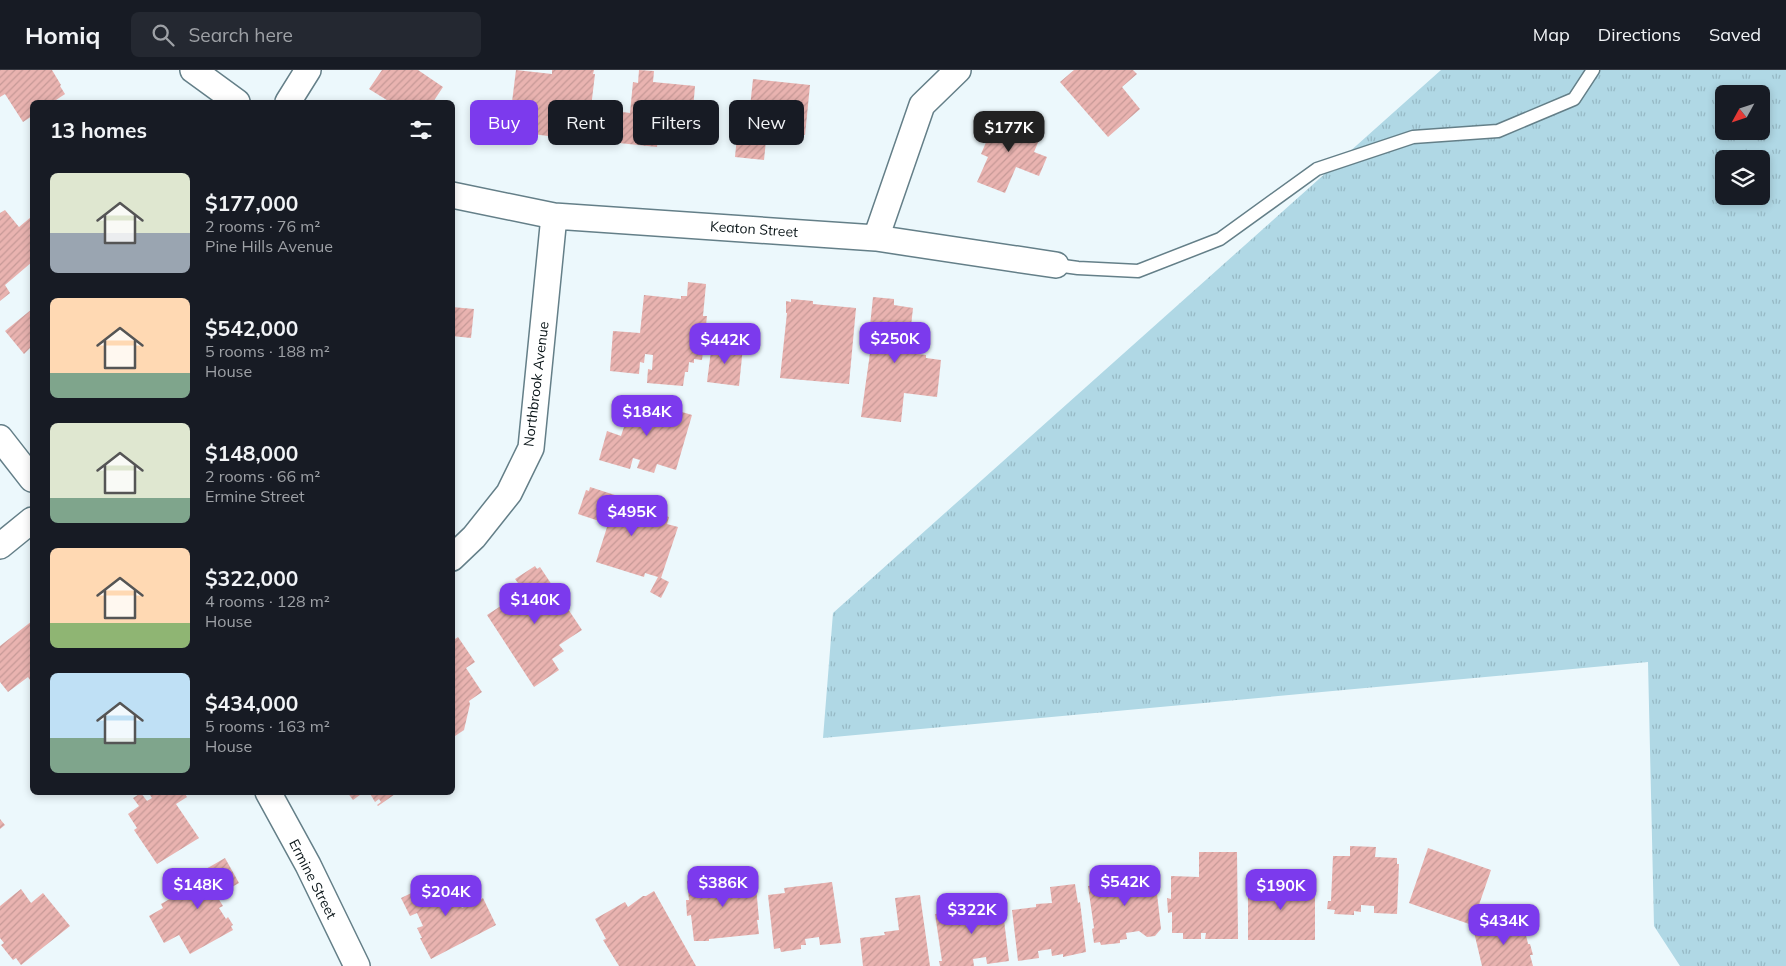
<!DOCTYPE html>
<meta charset="utf-8">
<style>
body{margin:0;font-family:Mulish,sans-serif;background:#242831;color:#f1f3f6;height:100vh;display:flex;flex-direction:column;font-size:19px;white-space:nowrap}
*{box-sizing:border-box;margin:0}
p{font-size:16px;color:#9ea1a6}
.icon{flex:none;width:28px;height:28px;fill:none;stroke:currentColor;stroke-width:2;stroke-linecap:round;stroke-linejoin:round}
.map{position:relative;flex:1;overflow:hidden}
.side{position:absolute;left:30px;top:30px;width:425px;height:695px;display:flex;flex-direction:column;background:#171b24;border-radius:8px;box-shadow:0 2px 8px #0003}
.side>*{flex:none}
.top-card{position:absolute;left:470px;top:30px;width:475px;height:45px;display:flex;gap:10px}
.needle{width:32px;rotate:230deg}
.fabs{position:absolute;left:1715px;top:15px;display:grid;gap:10px}
.fabs a{display:grid;place-items:center;width:55px;height:55px;border-radius:8px;background:#171b24;box-shadow:0 2px 8px #0003;font-size:25px}
.price{position:absolute;translate:-50% -42px;padding:0 11px;border-radius:10px;background:#7c3aed;color:#fff;font-size:16px;line-height:32px;filter:drop-shadow(0 1px 2px #0008)}
.price::after{content:'';position:absolute;left:50%;top:30px;width:15px;height:11px;margin-left:-8px;background:inherit;clip-path:polygon(0 0,100% 0,50% 100%)}
.price.selected{background:#222;color:#fff}
ul{padding:0;list-style:none}
li{display:flex;align-items:center;gap:15px;height:125px;padding:0 20px}
li span{display:grid;place-items:center;flex:none;width:140px;height:100px;border-radius:8px;color:#555}
li>.icon{margin-inline-start:auto}
span .icon{width:60px;height:60px;fill:#fffc;stroke-width:1}
li b{font-size:21px}
h2{display:flex;justify-content:space-between;align-items:center;height:60px;padding:0 20px;font-size:21px}
.pill{padding:0 18px;border-radius:8px;background:#171b24;box-shadow:0 2px 8px #0003;font-size:18px;line-height:45px}
.pill.selected{background:#7c3aed;color:#fff}
header{display:flex;align-items:center;gap:30px;box-sizing:border-box;height:70px;padding:0 25px;background:#171b24;border-bottom:1px solid #363941}
header strong{font-size:24px}
nav{display:flex;gap:28px;margin-inline-start:auto;font-size:18px}
.search{width:350px;height:45px;background:#242831;display:flex;align-items:center;gap:12px;box-sizing:border-box;padding:0 18px;border-radius:8px;color:#9ea1a6;font-size:19px}
.map>svg:first-child{display:block}
</style>
<header>
<strong>Homiq</strong>
<div class="search"><svg class="icon" aria-label="search" viewBox="0 0 24 24"><circle cx="10" cy="10" r="6"/><path d="M15 15l6 6"/></svg>Search here</div>
<nav><a>Map</a><a>Directions</a><a>Saved</a></nav>
</header>
<div class="map">
<svg width="1786" height="896" viewBox="0 0 1786 896">
<defs>
<pattern id="grass-tufts" width="24" height="20" patternUnits="userSpaceOnUse" patternTransform="scale(1.25)"><rect width="24" height="20" fill="#b0d8e5"/><path d="M3 7l-1-3M5 7V3M7 7l1-3M15 17l-1-3M17 17v-4M19 17l1-3" fill="none" stroke="#96b8c4"/></pattern>
<pattern id="building-hatch" width="6" height="6" patternUnits="userSpaceOnUse" patternTransform="scale(1.25)"><rect width="6" height="6" fill="#e9b3b0"/><path d="M-1 1l2-2M0 6l6-6M5 7l2-2" fill="none" stroke="#c69997"/></pattern>
</defs>
<rect width="100%" height="100%" fill="#ecf8fc"/>
<path fill="url(#grass-tufts)" fill-rule="evenodd" d="M1441,0H1786V896H1680L1654,856L1648,592L823,668L833,543ZM1724,24H1761V61H1724ZM1724,89H1761V126H1724Z"/>
<path fill="url(#building-hatch)" d="M0,0H52L61,15L60,16L65,24L53,32H32V46L23,52L5,24L0,27Z
M382,0H418L443,17L433,32H390L369,19Z
M516,0L552,4V0H594L593,4H595L589,54L581,53V56L563,53L562,51L550,49L548,66L518,62L522,33L512,32Z
M639,0L654,1L653,12L695,16L691,63L659,59L657,77L619,73L622,42L630,43L633,12L638,13Z
M1074,0H1133L1137,4L1122,17L1140,39L1108,67L1060,12Z
M753,9L810,15L805,65L801,64V68L769,64L770,61H767L764,90L735,87L738,56H748Z
M997,44L1042,63L1034,82L1047,87L1039,106L1016,97L1005,123L977,112L988,87L981,84L987,70L984,68L991,52L993,53Z
M5,140L19,157L31,147L32,149V192L5,215L10,223L0,231V143Z
M688,212L706,214L703,246H707L702,290L694,289V293L689,292L688,302H685L683,316L647,313L648,299L652,300L653,285L645,284L644,293L640,292L639,304L610,301L613,261L640,263L644,225L681,229V226H687Z
M873,227L894,229V235L913,238L909,274L889,272L888,284H891L892,281L926,285V288L941,290L937,327L904,323L901,352L861,347L871,276L868,275Z
M791,229L813,231V234L856,238L849,314L780,308L787,243H786V231L791,232Z
M452,237L474,239L471,268L452,266Z
M32,239V276L24,284L5,261Z
M712,273L743,277L739,316L707,312Z
M632,327L692,345L676,400L657,394L654,403L637,398L640,390L633,388L630,399L599,390L607,361L621,366L625,354L620,352L625,334L630,335Z
M590,417L618,426L615,437L637,444L640,435L664,442L663,445L669,447L667,454L678,457L661,508L669,512L661,528L650,522L658,507L645,503L644,507L596,492L608,454L578,444L586,420L589,421Z
M535,496L537,499L540,497L582,560L559,575L564,581L552,589L559,600L534,617L487,545L521,523L515,515L518,513L515,509Z
M32,551V613L28,607L8,622L0,612V576Z
M458,567L475,592L466,598L482,622L469,631L470,634L464,660L452,668V571Z
M148,722H184L187,727L176,734L199,768L157,794L134,760L137,758L128,744L139,736L133,728L141,723L147,731L152,728Z
M347,722H364L353,730Z
M369,722H398L378,736L377,735L381,732L379,729L375,732Z
M0,749L5,755L0,759Z
M1350,776L1376,777L1375,787L1397,788V794H1399L1397,844L1374,843V836L1361,835V842L1354,841V845L1334,844L1335,840L1327,839L1328,831H1331L1333,786H1350Z
M1428,778L1491,800L1472,855L1409,833Z
M1199,782H1237L1238,869H1205L1206,863H1201V869H1183V863H1172V842L1168,843L1167,828L1171,829V806L1199,807Z
M225,788L239,813L214,827L215,829L218,828L223,836L219,838L226,849L228,847L233,855L231,856L233,860L190,884L179,865L164,873L149,846L163,838L161,834L203,810L199,803Z
M1151,796L1154,815H1156L1161,859L1155,866L1147,867L1139,861L1126,863L1127,869L1120,870V873L1101,875L1100,872L1094,873L1092,859L1094,858L1088,816L1104,814V812L1120,810L1119,800Z
M755,805L759,850H757L759,864L709,869V871H694L691,845L687,846L686,830H689L687,811Z
M447,806L462,838L483,828L496,855L431,889L420,868H422L417,858L423,856L417,843L410,846L401,828Z
M1248,811H1313V826H1315V870H1248Z
M832,812L841,873L820,875L819,867L805,869L806,875H801V879L781,882L780,878L774,879L768,825L785,823L784,818Z
M1075,814L1078,833L1080,832L1086,882L1063,887V884L1052,886L1051,879L1038,881L1039,888L1018,891L1012,840L1036,837V834L1052,833L1050,817Z
M21,819L31,833L43,823L70,856L21,895L16,888L13,890L1,875L4,873L0,868V836Z
M654,821L696,896H619L603,870L606,869L595,849L625,832L628,837L643,826H646Z
M920,825L930,896H863L860,868L885,865L884,862L899,860L895,828Z
M999,831L1000,842H1003L1009,891L987,894L986,887L973,889L974,896H940L939,891H942L935,844L952,842V839L967,837V835Z
M1523,852L1528,874H1530L1533,885H1530L1533,896H1482L1474,862Z"/>
<g fill="none" stroke-linecap="round" stroke-linejoin="round">
<defs>
<path id="service" d="M1056,195L1078,198L1138,201L1220,169L1317,99L1413,67L1498,61L1574,29L1593,0"/>
<path id="minor" d="M193,0L237,32
M288,32L308,0
M452,125L554,146L876,168L1056,195
M876,168L922,35L958,0
M0,368L32,409
M0,476L32,450
M452,488L474,467L509,423L531,378L554,146
M268,722L308,795L357,896"/>
</defs>
<use href="#service" stroke="#647f88" stroke-width="15"/>
<use href="#minor" stroke="#647f88" stroke-width="28"/>
<use href="#service" stroke="#fff" stroke-width="12"/>
<use href="#minor" stroke="#fff" stroke-width="25"/>
</g>
<g text-anchor="middle" stroke-width="4" stroke-linejoin="round" paint-order="stroke">
<g font-size="14" fill="#081316" stroke="#fff">
<text transform="translate(754 159) rotate(4)" y="5">Keaton Street</text>
<text transform="translate(536 314) rotate(-83)" y="5">Northbrook Avenue</text>
<text transform="translate(313 809) rotate(63)" y="5">Ermine Street</text>
</g>
</g>
</svg>
<div class="fabs">
<a><svg class="needle" viewBox="-14 -14 28 28"><path d="M0-13l5 13h-10z" fill="#e53935"/><path d="M0 13l5-13h-10z" fill="#9ea1a6"/></svg></a>
<a><svg class="icon" aria-label="layers" viewBox="0 0 24 24"><path d="M12 4l9 5-9 5-9-5zM3 14l9 5 9-5"/></svg></a>
</div>
<b class="price selected" style="left:1009px;top:83px">$177K</b>
<b class="price" style="left:895px;top:294px">$250K</b>
<b class="price" style="left:725px;top:295px">$442K</b>
<b class="price" style="left:647px;top:367px">$184K</b>
<b class="price" style="left:632px;top:467px">$495K</b>
<b class="price" style="left:535px;top:555px">$140K</b>
<b class="price" style="left:1125px;top:837px">$542K</b>
<b class="price" style="left:723px;top:838px">$386K</b>
<b class="price" style="left:198px;top:840px">$148K</b>
<b class="price" style="left:1281px;top:841px">$190K</b>
<b class="price" style="left:446px;top:847px">$204K</b>
<b class="price" style="left:972px;top:865px">$322K</b>
<b class="price" style="left:1504px;top:876px">$434K</b>
<div class="top-card">
<a class="pill selected">Buy</a>
<a class="pill">Rent</a>
<a class="pill">Filters</a>
<a class="pill">New</a>
</div>
<section class="side">
<h2>13 homes<svg class="icon" aria-label="filters" viewBox="0 0 24 24"><path d="M4 7h16M4 17h16"/><circle cx="9" cy="7" r="2"/><circle cx="15" cy="17" r="2"/></svg></h2>
<ul>
<li><span style="background:linear-gradient(#dfe7d0 60%,#9aa5b1 0)"><svg class="icon" aria-label="home" viewBox="0 0 24 24"><path d="M3 11l9-7 9 7M6 9v11h12V9"/></svg></span><div><b>$177,000</b><p>2 rooms · 76 m²</p><p>Pine Hills Avenue</p></div></li>
<li><span style="background:linear-gradient(#ffd9b3 75%,#7fa58c 0)"><svg class="icon" aria-label="home" viewBox="0 0 24 24"><path d="M3 11l9-7 9 7M6 9v11h12V9"/></svg></span><div><b>$542,000</b><p>5 rooms · 188 m²</p><p>House</p></div></li>
<li><span style="background:linear-gradient(#dfe7d0 75%,#7fa58c 0)"><svg class="icon" aria-label="home" viewBox="0 0 24 24"><path d="M3 11l9-7 9 7M6 9v11h12V9"/></svg></span><div><b>$148,000</b><p>2 rooms · 66 m²</p><p>Ermine Street</p></div></li>
<li><span style="background:linear-gradient(#ffd9b3 75%,#8fb573 0)"><svg class="icon" aria-label="home" viewBox="0 0 24 24"><path d="M3 11l9-7 9 7M6 9v11h12V9"/></svg></span><div><b>$322,000</b><p>4 rooms · 128 m²</p><p>House</p></div></li>
<li><span style="background:linear-gradient(#bfe0f5 65%,#7fa58c 0)"><svg class="icon" aria-label="home" viewBox="0 0 24 24"><path d="M3 11l9-7 9 7M6 9v11h12V9"/></svg></span><div><b>$434,000</b><p>5 rooms · 163 m²</p><p>House</p></div></li>
</ul>
</section>
</div>
